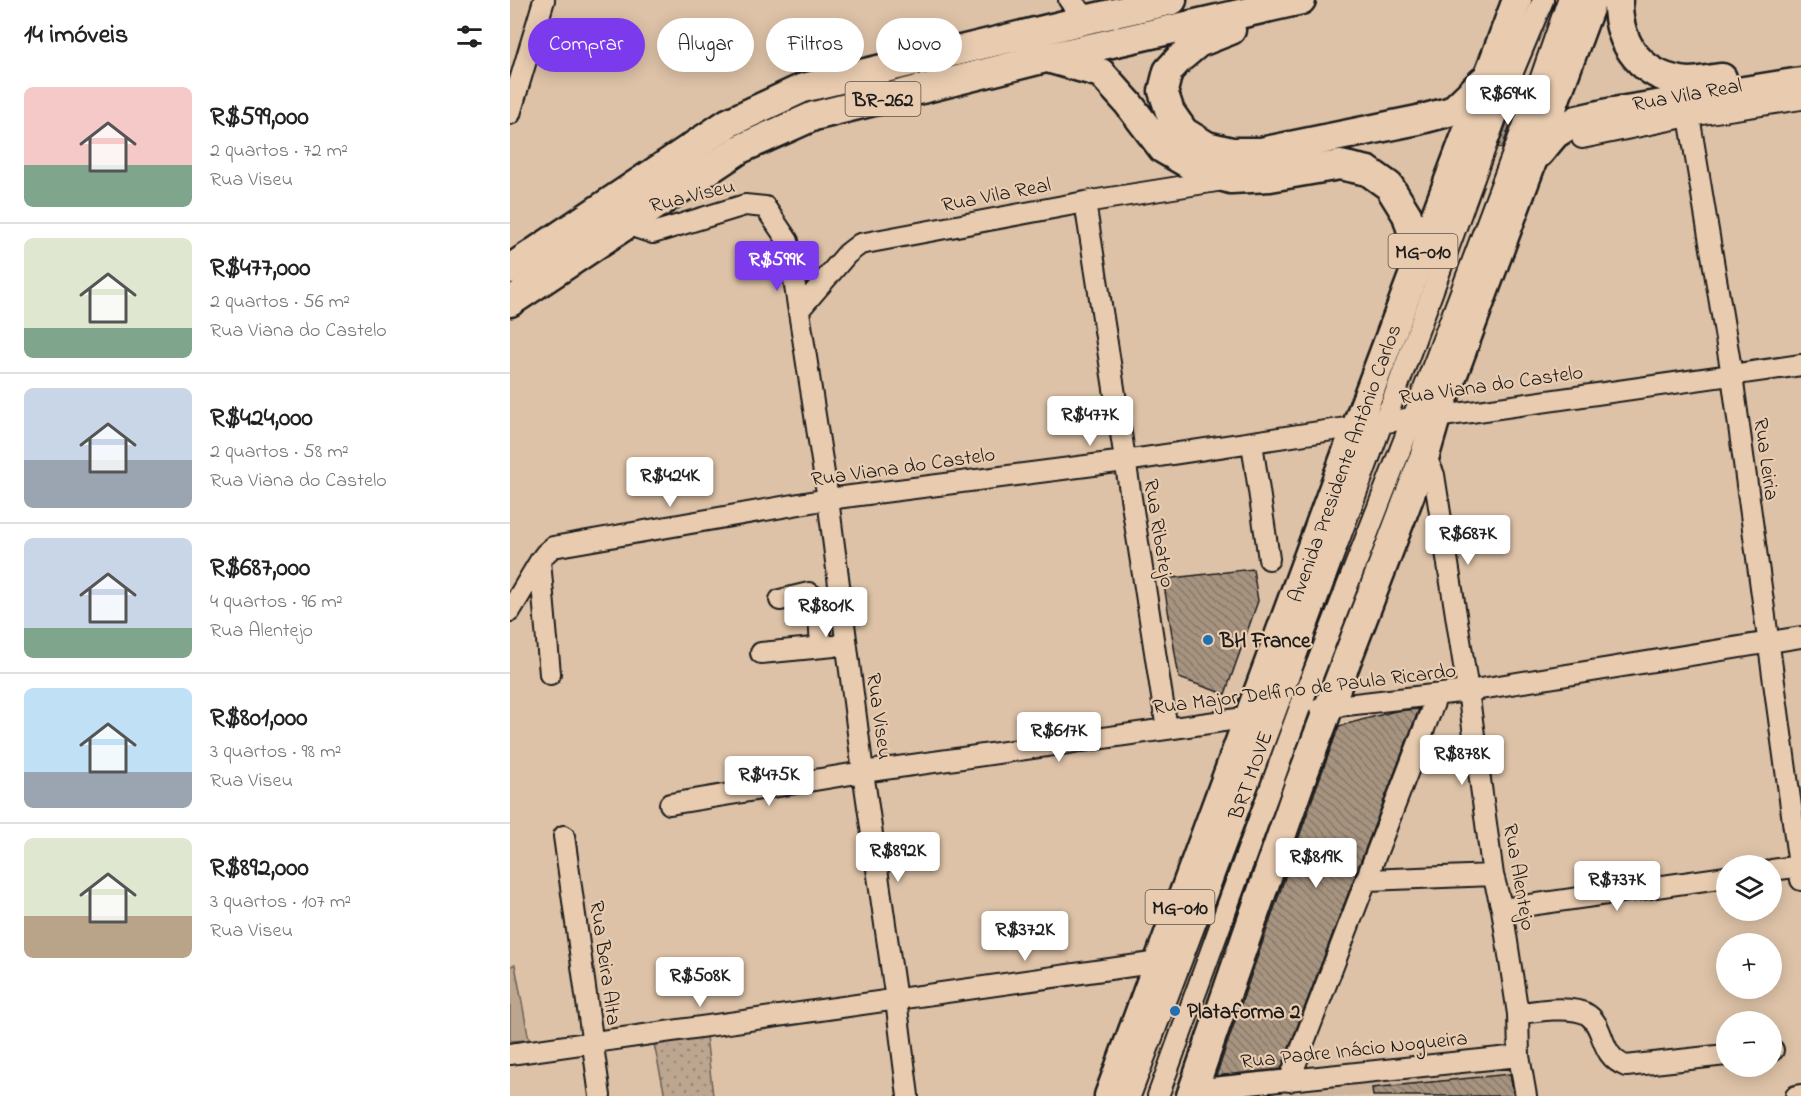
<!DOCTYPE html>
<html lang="pt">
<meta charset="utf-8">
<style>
body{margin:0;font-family:"Indie Flower",sans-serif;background:#f2f2f2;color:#222;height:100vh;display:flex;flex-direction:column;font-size:22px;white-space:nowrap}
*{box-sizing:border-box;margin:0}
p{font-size:20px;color:#767676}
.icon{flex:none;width:33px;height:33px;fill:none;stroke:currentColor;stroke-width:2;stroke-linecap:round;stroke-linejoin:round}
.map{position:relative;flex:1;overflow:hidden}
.side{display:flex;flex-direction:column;background:#fff;width:510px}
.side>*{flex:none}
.top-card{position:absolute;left:18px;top:18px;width:570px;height:54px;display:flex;gap:12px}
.buttons{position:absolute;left:1206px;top:855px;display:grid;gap:12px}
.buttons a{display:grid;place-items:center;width:66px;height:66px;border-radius:50%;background:#fff;box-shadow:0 3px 15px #0003;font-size:30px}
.price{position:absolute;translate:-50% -51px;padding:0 14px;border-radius:6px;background:#fff;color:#222;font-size:20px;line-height:39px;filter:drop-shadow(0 2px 3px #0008)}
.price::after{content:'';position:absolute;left:50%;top:36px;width:18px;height:14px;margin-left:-9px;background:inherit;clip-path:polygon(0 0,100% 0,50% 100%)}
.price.active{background:#7c3aed;color:#fff}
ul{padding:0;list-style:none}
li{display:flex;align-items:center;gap:18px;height:150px;padding:0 24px}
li+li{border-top:2px solid #e0e0e0}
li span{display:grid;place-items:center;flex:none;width:168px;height:120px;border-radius:9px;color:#555}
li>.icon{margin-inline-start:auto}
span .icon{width:72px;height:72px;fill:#fffc;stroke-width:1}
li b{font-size:26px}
h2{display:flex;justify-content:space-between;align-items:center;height:72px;padding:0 24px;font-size:26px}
.chip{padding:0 21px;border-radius:27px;background:#fff;box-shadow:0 3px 15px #0003;font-size:21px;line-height:54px}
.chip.active{background:#7c3aed;color:#fff}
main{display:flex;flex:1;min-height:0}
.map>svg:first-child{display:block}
</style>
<main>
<section class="side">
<h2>14 imóveis<svg class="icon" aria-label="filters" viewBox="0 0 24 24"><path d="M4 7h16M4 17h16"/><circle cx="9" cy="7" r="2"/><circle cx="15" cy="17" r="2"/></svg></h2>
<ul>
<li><span style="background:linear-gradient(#f6c9c9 65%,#7fa58c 0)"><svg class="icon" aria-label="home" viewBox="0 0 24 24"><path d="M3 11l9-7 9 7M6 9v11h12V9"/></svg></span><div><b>R$599,000</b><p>2 quartos · 72 m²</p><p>Rua Viseu</p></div></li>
<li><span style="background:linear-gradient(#dfe7d0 75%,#7fa58c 0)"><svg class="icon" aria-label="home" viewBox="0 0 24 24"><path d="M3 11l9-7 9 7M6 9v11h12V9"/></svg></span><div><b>R$477,000</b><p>2 quartos · 56 m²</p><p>Rua Viana do Castelo</p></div></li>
<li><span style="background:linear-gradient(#c9d6e8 60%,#9aa5b1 0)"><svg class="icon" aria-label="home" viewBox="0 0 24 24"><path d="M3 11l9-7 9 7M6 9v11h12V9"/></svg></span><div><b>R$424,000</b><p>2 quartos · 58 m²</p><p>Rua Viana do Castelo</p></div></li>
<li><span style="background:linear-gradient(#c9d6e8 75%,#7fa58c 0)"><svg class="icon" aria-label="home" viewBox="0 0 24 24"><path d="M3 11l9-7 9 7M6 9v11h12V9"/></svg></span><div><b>R$687,000</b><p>4 quartos · 96 m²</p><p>Rua Alentejo</p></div></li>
<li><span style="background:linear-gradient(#bfe0f5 70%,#9aa5b1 0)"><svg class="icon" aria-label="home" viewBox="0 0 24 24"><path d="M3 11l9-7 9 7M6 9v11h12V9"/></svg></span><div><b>R$801,000</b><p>3 quartos · 98 m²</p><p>Rua Viseu</p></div></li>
<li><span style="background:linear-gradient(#dfe7d0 65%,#b9a48a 0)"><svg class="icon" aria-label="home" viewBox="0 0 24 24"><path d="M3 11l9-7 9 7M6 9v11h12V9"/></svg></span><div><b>R$892,000</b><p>3 quartos · 107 m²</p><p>Rua Viseu</p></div></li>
</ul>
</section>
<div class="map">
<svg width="1291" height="1096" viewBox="0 0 1291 1096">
<defs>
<pattern id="grass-dots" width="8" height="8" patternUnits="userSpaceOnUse" patternTransform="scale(1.5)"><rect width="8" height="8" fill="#bca690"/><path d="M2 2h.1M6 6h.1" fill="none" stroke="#988675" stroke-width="1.8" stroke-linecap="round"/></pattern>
<pattern id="building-back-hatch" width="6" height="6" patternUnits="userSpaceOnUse" patternTransform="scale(1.5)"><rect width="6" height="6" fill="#a79480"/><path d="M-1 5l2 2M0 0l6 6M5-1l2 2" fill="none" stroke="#877868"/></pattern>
</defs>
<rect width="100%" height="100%" fill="#ddc2a7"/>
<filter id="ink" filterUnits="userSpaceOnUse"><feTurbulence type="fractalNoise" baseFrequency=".0167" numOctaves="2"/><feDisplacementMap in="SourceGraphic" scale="12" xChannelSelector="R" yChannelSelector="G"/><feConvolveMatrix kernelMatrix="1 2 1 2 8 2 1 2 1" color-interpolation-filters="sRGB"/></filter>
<g filter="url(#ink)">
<path fill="#cdb49b" d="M1005,1068L1010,1096H709Z"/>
<path fill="url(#grass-dots)" stroke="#6c6156" stroke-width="1.5" d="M196,1036L203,1096H155L144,1044Z"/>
<path fill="#bca690" stroke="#6c6156" stroke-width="1.5" d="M5,965L19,1040L0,1041V966Z"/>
<path fill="url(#building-back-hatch)" stroke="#1c1c1c" stroke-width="1.5" d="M1005,100L1008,101L992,149L988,147Z
M743,569L748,601L715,694L669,678L653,579Z
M909,709L771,1069L706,1076L805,791L829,726L885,711Z
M1000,1074L1004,1096H863L862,1088Z"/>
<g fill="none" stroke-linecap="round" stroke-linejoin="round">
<defs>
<path id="minor" d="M559,0L579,19
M0,114L34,0
M1179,116L1222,375L1291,880
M1072,138L1179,116L1291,99
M575,202L657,729
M116,224L143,233L235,205L255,207L278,241L318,499L353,772L386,1000L398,1096
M289,310L337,254L350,244L575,202L713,180
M742,443L759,559
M915,455L924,475L958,691L983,875L992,909L1008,1014L1009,1056L1016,1096
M30,561L40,674
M270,600L299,593L308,599L311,647
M0,611L30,561L36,553L43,547L318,499L615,461L903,418L926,417L1291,365
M251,653L324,646
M810,708L958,691L1291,637
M160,804L353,772L748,716
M54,836L90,1096
M1262,870L1291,866
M858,880L983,875
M992,909L1216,877
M1008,1014C1024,1011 1063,1005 1078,1015C1096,1028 1089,1056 1116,1066L1216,1055
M1262,1050H1263
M0,1054L649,962
M779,1081L927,695
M683,1090L1009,1056
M620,1096L765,713L872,423L881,405L1002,74L1033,0
M648,1096L789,710L926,358L1022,103L1058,0
M1286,1096L1291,1095"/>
<path id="highway" d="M1108,0C1107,45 1133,79 1179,82C1190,82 1201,79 1212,78
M721,30L688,43L669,59L658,71L653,91L660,112L674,132L697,146L722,152H751L908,120L942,111L973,81
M541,59L591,73L618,103L653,149L689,170L721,179L760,177L830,165L858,171L879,186L897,215L910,258
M1029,153L1045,134L1067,120L1103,112L1291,82
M0,269L218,123L293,88L579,19L662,0
M0,302L230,149L304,116L536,58L791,0
M599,1096L854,406L1007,0
M681,1096L789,785L915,455L926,417L946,366L1082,0"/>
</defs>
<use href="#minor" stroke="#1c1c1c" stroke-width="24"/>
<use href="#highway" stroke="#1c1c1c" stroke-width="33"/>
<use href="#minor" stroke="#e9ccb0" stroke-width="20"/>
<use href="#highway" stroke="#e9ccb0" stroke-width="28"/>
</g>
</g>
<g fill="#1f6fb2" stroke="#e9ccb0" stroke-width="2">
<circle cx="698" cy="640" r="6"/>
<circle cx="665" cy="1011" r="6"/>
</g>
<g text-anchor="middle" stroke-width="4.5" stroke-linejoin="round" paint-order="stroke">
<g fill="#e9ccb0" stroke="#5a5148" stroke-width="1.5">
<rect x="335.5" y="82" width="75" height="34" rx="4.5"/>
<rect x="878.5" y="234" width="69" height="34" rx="4.5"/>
<rect x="635.5" y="890" width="69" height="34" rx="4.5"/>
</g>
<g font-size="20" font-weight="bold" fill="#1c1c1c">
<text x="373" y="106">BR-262</text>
<text x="913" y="258">MG-010</text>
<text x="670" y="914">MG-010</text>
</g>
<g font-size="21" fill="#1c1c1c" stroke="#e9ccb0">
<text transform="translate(1177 94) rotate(-10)" y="7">Rua Vila Real</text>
<text transform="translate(486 194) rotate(-11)" y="7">Rua Vila Real</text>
<text transform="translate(182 195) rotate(-14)" y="7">Rua Viseu</text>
<text transform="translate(981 384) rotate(-8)" y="7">Rua Viana do Castelo</text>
<text transform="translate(1257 459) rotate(82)" y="7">Rua Leiria</text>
<text transform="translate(834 463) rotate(-70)" y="7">Avenida Presidente Antônio Carlos</text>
<text transform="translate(393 466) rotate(-8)" y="7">Rua Viana do Castelo</text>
<text transform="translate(650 533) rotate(81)" y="7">Rua Ribatejo</text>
<text transform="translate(794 688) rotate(-7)" y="7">Rua Major Delfino de Paula Ricardo</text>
<text transform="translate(370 716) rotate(82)" y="7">Rua Viseu</text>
<text transform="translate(740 775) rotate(-70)" y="7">BRT MOVE</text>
<text transform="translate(1010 877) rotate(80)" y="7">Rua Alentejo</text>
<text transform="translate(96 963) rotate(82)" y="7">Rua Beira Alta</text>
<text transform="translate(844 1049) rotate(-6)" y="7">Rua Padre Inácio Nogueira</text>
</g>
<g font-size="21" font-weight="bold" fill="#1c1c1c" stroke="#e9ccb0" text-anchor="start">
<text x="710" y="647">BH France</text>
<text x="677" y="1018">Plataforma 2</text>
</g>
</g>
</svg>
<div class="buttons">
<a><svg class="icon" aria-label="layers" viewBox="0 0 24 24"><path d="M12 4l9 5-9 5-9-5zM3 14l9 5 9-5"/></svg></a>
<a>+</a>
<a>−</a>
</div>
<b class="price" style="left:998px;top:126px">R$694K</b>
<b class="price active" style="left:267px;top:292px">R$599K</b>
<b class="price" style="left:580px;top:447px">R$477K</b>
<b class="price" style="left:160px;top:508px">R$424K</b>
<b class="price" style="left:958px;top:566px">R$687K</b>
<b class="price" style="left:316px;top:638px">R$801K</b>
<b class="price" style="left:549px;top:763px">R$617K</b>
<b class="price" style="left:952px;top:786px">R$878K</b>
<b class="price" style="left:259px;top:807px">R$475K</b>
<b class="price" style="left:388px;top:883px">R$892K</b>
<b class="price" style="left:806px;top:889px">R$819K</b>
<b class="price" style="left:1107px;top:912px">R$737K</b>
<b class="price" style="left:515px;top:962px">R$372K</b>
<b class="price" style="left:190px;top:1008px">R$508K</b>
<div class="top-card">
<a class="chip active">Comprar</a>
<a class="chip">Alugar</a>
<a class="chip">Filtros</a>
<a class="chip">Novo</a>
</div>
</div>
</main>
